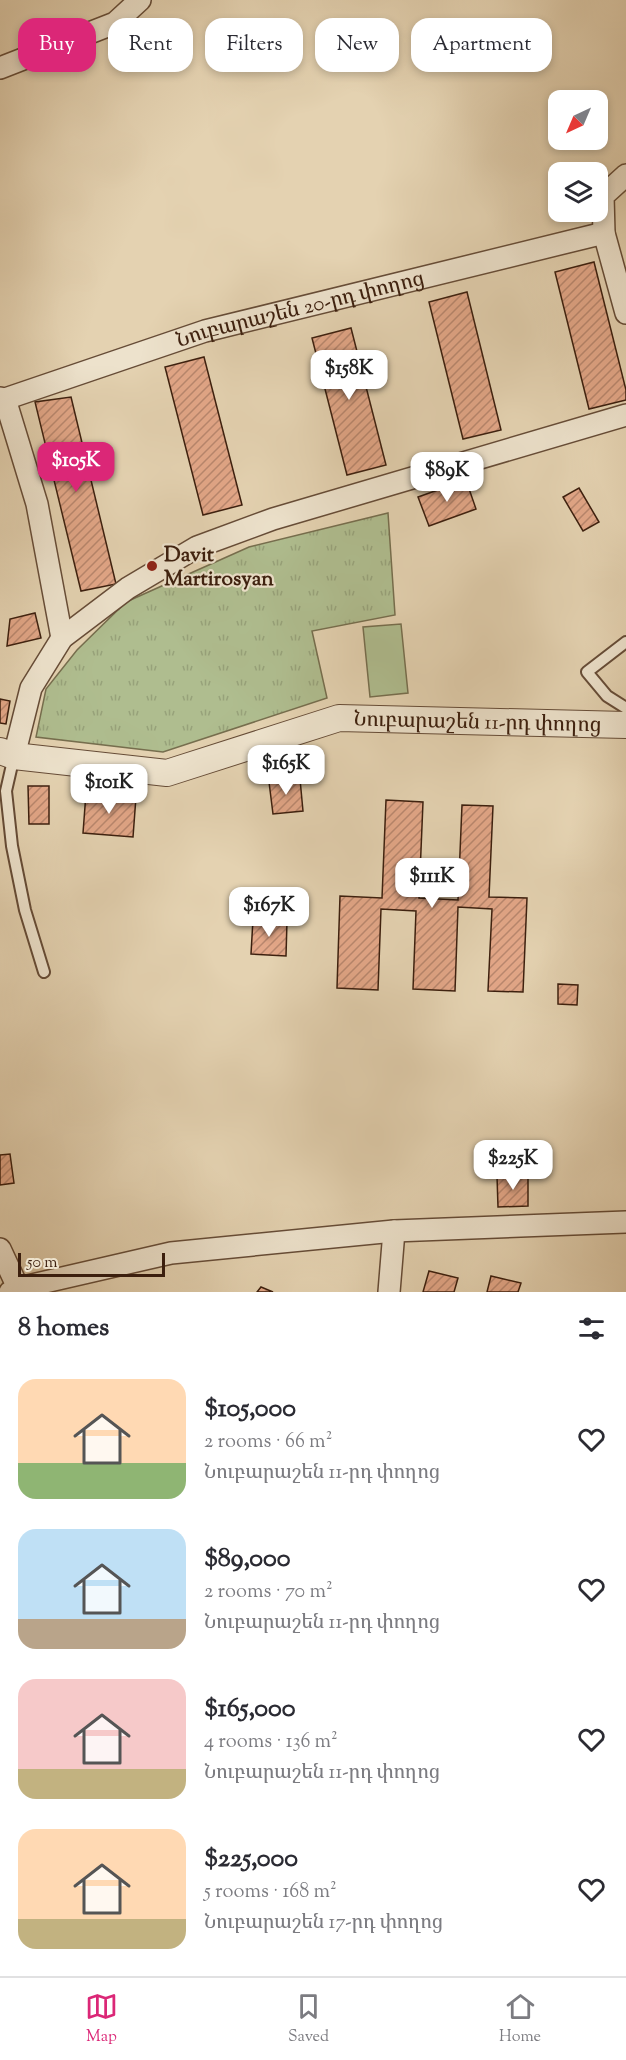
<!DOCTYPE html>
<meta charset="utf-8">
<style>
body{margin:0;font-family:"Sorts Mill Goudy","Noto Serif Armenian",serif;background:#f7f7f7;color:#2b2b33;height:100vh;display:flex;flex-direction:column;font-size:22px;white-space:nowrap}
*{box-sizing:border-box;margin:0}
p{font-size:20px;color:#7c7c81}
.icon{flex:none;width:33px;height:33px;fill:none;stroke:currentColor;stroke-width:2;stroke-linecap:round;stroke-linejoin:round}
.map{position:relative;height:1292px;overflow:hidden}
.details{display:flex;flex-direction:column;background:#fff;flex:1}
.details>*{flex:none}
.banner{position:absolute;left:18px;top:18px;width:591px;height:54px;display:flex;gap:12px}
.needle{width:39px;rotate:224deg}
.tools{position:absolute;left:548px;top:90px;display:grid;gap:12px}
.tools a{display:grid;place-items:center;width:60px;height:60px;border-radius:12px;background:#fff;box-shadow:0 3px 9px #0003;font-size:30px}
.scale{position:absolute;left:18px;bottom:15px;width:147px;box-sizing:border-box;padding-left:6px;border:3px solid #3c1f0e;border-top:0;font-size:16px;line-height:21px;white-space:nowrap;color:#3c1f0e;-webkit-text-stroke:4px #ede2cc;paint-order:stroke}
.price{position:absolute;translate:-50% -51px;padding:0 14px;border-radius:12px;background:#fff;color:#222;font-size:20px;line-height:39px;filter:drop-shadow(0 2px 3px #0008)}
.price::after{content:'';position:absolute;left:50%;top:36px;width:18px;height:14px;margin-left:-9px;background:inherit;clip-path:polygon(0 0,100% 0,50% 100%)}
.price.active{background:#db2777;color:#fff}
ul{padding:0;list-style:none}
li{display:flex;align-items:center;gap:18px;height:150px;padding:0 18px}
li span{display:grid;place-items:center;flex:none;width:168px;height:120px;border-radius:18px;color:#555}
li>.icon{margin-inline-start:auto}
span .icon{width:72px;height:72px;fill:#fffc;stroke-width:1}
li b{font-size:26px}
h2{display:flex;justify-content:space-between;align-items:center;height:72px;padding:0 18px;font-size:26px}
.chip{padding:0 21px;border-radius:18px;background:#fff;box-shadow:0 3px 9px #0003;font-size:21px;line-height:54px}
.chip.active{background:#db2777;color:#fff}
.menu{display:flex;justify-content:space-around;align-items:center;height:84px;border-top:2px solid #e1e1e2;background:#fff;font-size:16px;color:#7c7c81}
.menu a{display:grid;justify-items:center;gap:3px}
.menu .active{color:#db2777}
.map>svg:first-child{display:block}
</style>
<div class="map">
<svg width="626" height="1292" viewBox="0 0 626 1292">
<defs>
<pattern id="park-tufts" width="24" height="20" patternUnits="userSpaceOnUse" patternTransform="scale(1.5)"><rect width="24" height="20" fill="#afbd8f"/><path d="M3 7l-1-3M5 7V3M7 7l1-3M15 17l-1-3M17 17v-4M19 17l1-3" fill="none" stroke="#97a27a"/></pattern>
<pattern id="building-hatch" width="6" height="6" patternUnits="userSpaceOnUse" patternTransform="scale(1.5)"><rect width="6" height="6" fill="#e3a788"/><path d="M-1 1l2-2M0 6l6-6M5 7l2-2" fill="none" stroke="#b9876e"/></pattern>
</defs>
<rect width="100%" height="100%" fill="#e4d2b1"/>
<filter id="stains"><feTurbulence type="fractalNoise" baseFrequency=".00333" numOctaves="4"/><feColorMatrix values="0 0 0 0 .2 0 0 0 0 .09 0 0 0 0 .02 0 0 0 .5 -.17"/></filter>
<radialGradient id="worn" r=".72"><stop offset=".6" stop-color="#630" stop-opacity="0"/><stop offset="1" stop-color="#630" stop-opacity=".3"/></radialGradient>
<path fill="url(#park-tufts)" stroke="#766e4e" stroke-width="1.5" d="M388,513L395,615L312,631L327,698L163,752L36,737L46,689L77,650L126,602L249,547Z"/>
<path fill="#afbd8f" stroke="#766e4e" stroke-width="1.5" d="M401,624L408,693L370,697L363,627Z"/>
<path fill="url(#building-hatch)" stroke="#3c1f0e" stroke-width="1.5" d="M594,262L626,390V400L589,409L555,272Z
M467,292L501,430L463,439L429,302Z
M351,328L386,465L347,475L312,338Z
M204,357L242,505L203,515L165,367Z
M71,397L116,584L81,591L35,402Z
M466,480L476,509L429,526L418,497Z
M579,488L599,522L583,531L563,497Z
M35,613L41,638L7,646L10,619Z
M0,699L10,701L6,724L0,723Z
M300,779L303,811L273,814L269,782Z
M28,786H49V824H29Z
M86,793L136,797L133,837L83,833Z
M386,800L423,802L419,898L458,900L462,805L493,806L489,897L527,898L523,992L488,991L492,909L458,907L455,991L413,989L416,911L381,909L378,990L337,988L340,896L382,898Z
M253,919L287,921L286,956L251,954Z
M558,984L578,985L577,1005L558,1004Z
M10,1154L14,1183L0,1185V1155Z
M528,1175V1206L498,1207L497,1176Z
M429,1271L458,1278L454,1292H423Z
M491,1276L521,1283L518,1292H487Z
M261,1287L273,1292H257Z"/>
<g fill="none" stroke-linecap="round" stroke-linejoin="round">
<defs>
<path id="service" d="M626,642L587,672L607,696L626,708
M14,756L6,791L12,846L25,910L44,972"/>
<g id="minor">
<path d="M0,68L115,23L140,0"/>
<path d="M626,175L603,196L604,233L626,313"/>
<path id="s1" d="M0,398L5,399L205,331L604,233"/>
<path d="M5,399L37,504L62,638"/>
<path d="M14,756L31,688L62,638L128,588L197,547L273,519L626,415"/>
<path d="M0,1249L20,1292"/>
<path d="M10,1292L19,1288L171,1253L394,1231L626,1222"/>
<path d="M389,1292L394,1231"/>
</g>
<g id="tertiary">
<path id="s2" d="M0,751L14,756L167,773L339,718L626,725"/>
</g>
</defs>
<use href="#service" stroke="#664c37" stroke-width="14"/>
<use href="#minor" stroke="#664c37" stroke-width="24"/>
<use href="#tertiary" stroke="#664c37" stroke-width="28"/>
<use href="#service" stroke="#ede2cc" stroke-width="10"/>
<use href="#minor" stroke="#ede2cc" stroke-width="21"/>
<use href="#tertiary" stroke="#ede2cc" stroke-width="26"/>
</g>
<circle fill="#8f2418" stroke="#ede2cc" stroke-width="2" cx="152" cy="566" r="6"/>
<g text-anchor="middle" stroke-width="4.5" stroke-linejoin="round" paint-order="stroke">
<g font-size="21" fill="#3c1f0e" stroke="#ede2cc">
<text dy="7" stroke="none"><textPath href="#s1" startOffset="314">Նուբարաշեն 20-րդ փողոց</textPath></text>
<text dy="7" stroke="none"><textPath href="#s2" startOffset="488">Նուբարաշեն 11-րդ փողոց</textPath></text>
</g>
<g font-size="21" font-weight="bold" fill="#3c1f0e" stroke="#ede2cc" text-anchor="start">
<text x="164" y="561">Davit<tspan x="164" dy="24">Martirosyan</tspan></text>
</g>
</g>
<rect width="100%" height="100%" filter="url(#stains)"/>
<rect width="100%" height="100%" fill="url(#worn)"/>
</svg>
<div class="tools">
<a><svg class="needle" viewBox="-14 -14 28 28"><path d="M0-13l5 13h-10z" fill="#e53935"/><path d="M0 13l5-13h-10z" fill="#7c7c81"/></svg></a>
<a><svg class="icon" aria-label="layers" viewBox="0 0 24 24"><path d="M12 4l9 5-9 5-9-5zM3 14l9 5 9-5"/></svg></a>
</div>
<div class="scale">50 m</div>
<b class="price" style="left:349px;top:401px">$158K</b>
<b class="price active" style="left:76px;top:493px">$105K</b>
<b class="price" style="left:447px;top:503px">$89K</b>
<b class="price" style="left:286px;top:796px">$165K</b>
<b class="price" style="left:109px;top:815px">$101K</b>
<b class="price" style="left:432px;top:909px">$111K</b>
<b class="price" style="left:269px;top:938px">$167K</b>
<b class="price" style="left:513px;top:1191px">$225K</b>
<div class="banner">
<a class="chip active">Buy</a>
<a class="chip">Rent</a>
<a class="chip">Filters</a>
<a class="chip">New</a>
<a class="chip">Apartment</a>
</div>
</div>
<section class="details">
<h2>8 homes<svg class="icon" aria-label="filters" viewBox="0 0 24 24"><path d="M4 7h16M4 17h16"/><circle cx="9" cy="7" r="2"/><circle cx="15" cy="17" r="2"/></svg></h2>
<ul>
<li><span style="background:linear-gradient(#ffd9b3 70%,#8fb573 0)"><svg class="icon" aria-label="home" viewBox="0 0 24 24"><path d="M3 11l9-7 9 7M6 9v11h12V9"/></svg></span><div><b>$105,000</b><p>2 rooms · 66 m²</p><p>Նուբարաշեն 11-րդ փողոց</p></div><svg class="icon" aria-label="heart" viewBox="0 0 24 24"><path d="M12 20l-8-8c-3-5 5-10 8-4 3-6 11-1 8 4z"/></svg></li>
<li><span style="background:linear-gradient(#bfe0f5 75%,#b9a48a 0)"><svg class="icon" aria-label="home" viewBox="0 0 24 24"><path d="M3 11l9-7 9 7M6 9v11h12V9"/></svg></span><div><b>$89,000</b><p>2 rooms · 70 m²</p><p>Նուբարաշեն 11-րդ փողոց</p></div><svg class="icon" aria-label="heart" viewBox="0 0 24 24"><path d="M12 20l-8-8c-3-5 5-10 8-4 3-6 11-1 8 4z"/></svg></li>
<li><span style="background:linear-gradient(#f6c9c9 75%,#c2b280 0)"><svg class="icon" aria-label="home" viewBox="0 0 24 24"><path d="M3 11l9-7 9 7M6 9v11h12V9"/></svg></span><div><b>$165,000</b><p>4 rooms · 136 m²</p><p>Նուբարաշեն 11-րդ փողոց</p></div><svg class="icon" aria-label="heart" viewBox="0 0 24 24"><path d="M12 20l-8-8c-3-5 5-10 8-4 3-6 11-1 8 4z"/></svg></li>
<li><span style="background:linear-gradient(#ffd9b3 75%,#c2b280 0)"><svg class="icon" aria-label="home" viewBox="0 0 24 24"><path d="M3 11l9-7 9 7M6 9v11h12V9"/></svg></span><div><b>$225,000</b><p>5 rooms · 168 m²</p><p>Նուբարաշեն 17-րդ փողոց</p></div><svg class="icon" aria-label="heart" viewBox="0 0 24 24"><path d="M12 20l-8-8c-3-5 5-10 8-4 3-6 11-1 8 4z"/></svg></li>
</ul>
</section>
<nav class="menu">
<a class="active"><svg class="icon" aria-label="map" viewBox="0 0 24 24"><path d="M3 6l6-2 6 2 6-2v14l-6 2-6-2-6 2zM9 4v14M15 6v14"/></svg>Map</a>
<a><svg class="icon" aria-label="saved" viewBox="0 0 24 24"><path d="M7 4h10v16l-5-4-5 4z"/></svg>Saved</a>
<a><svg class="icon" aria-label="home" viewBox="0 0 24 24"><path d="M3 11l9-7 9 7M6 9v11h12V9"/></svg>Home</a>
</nav>
